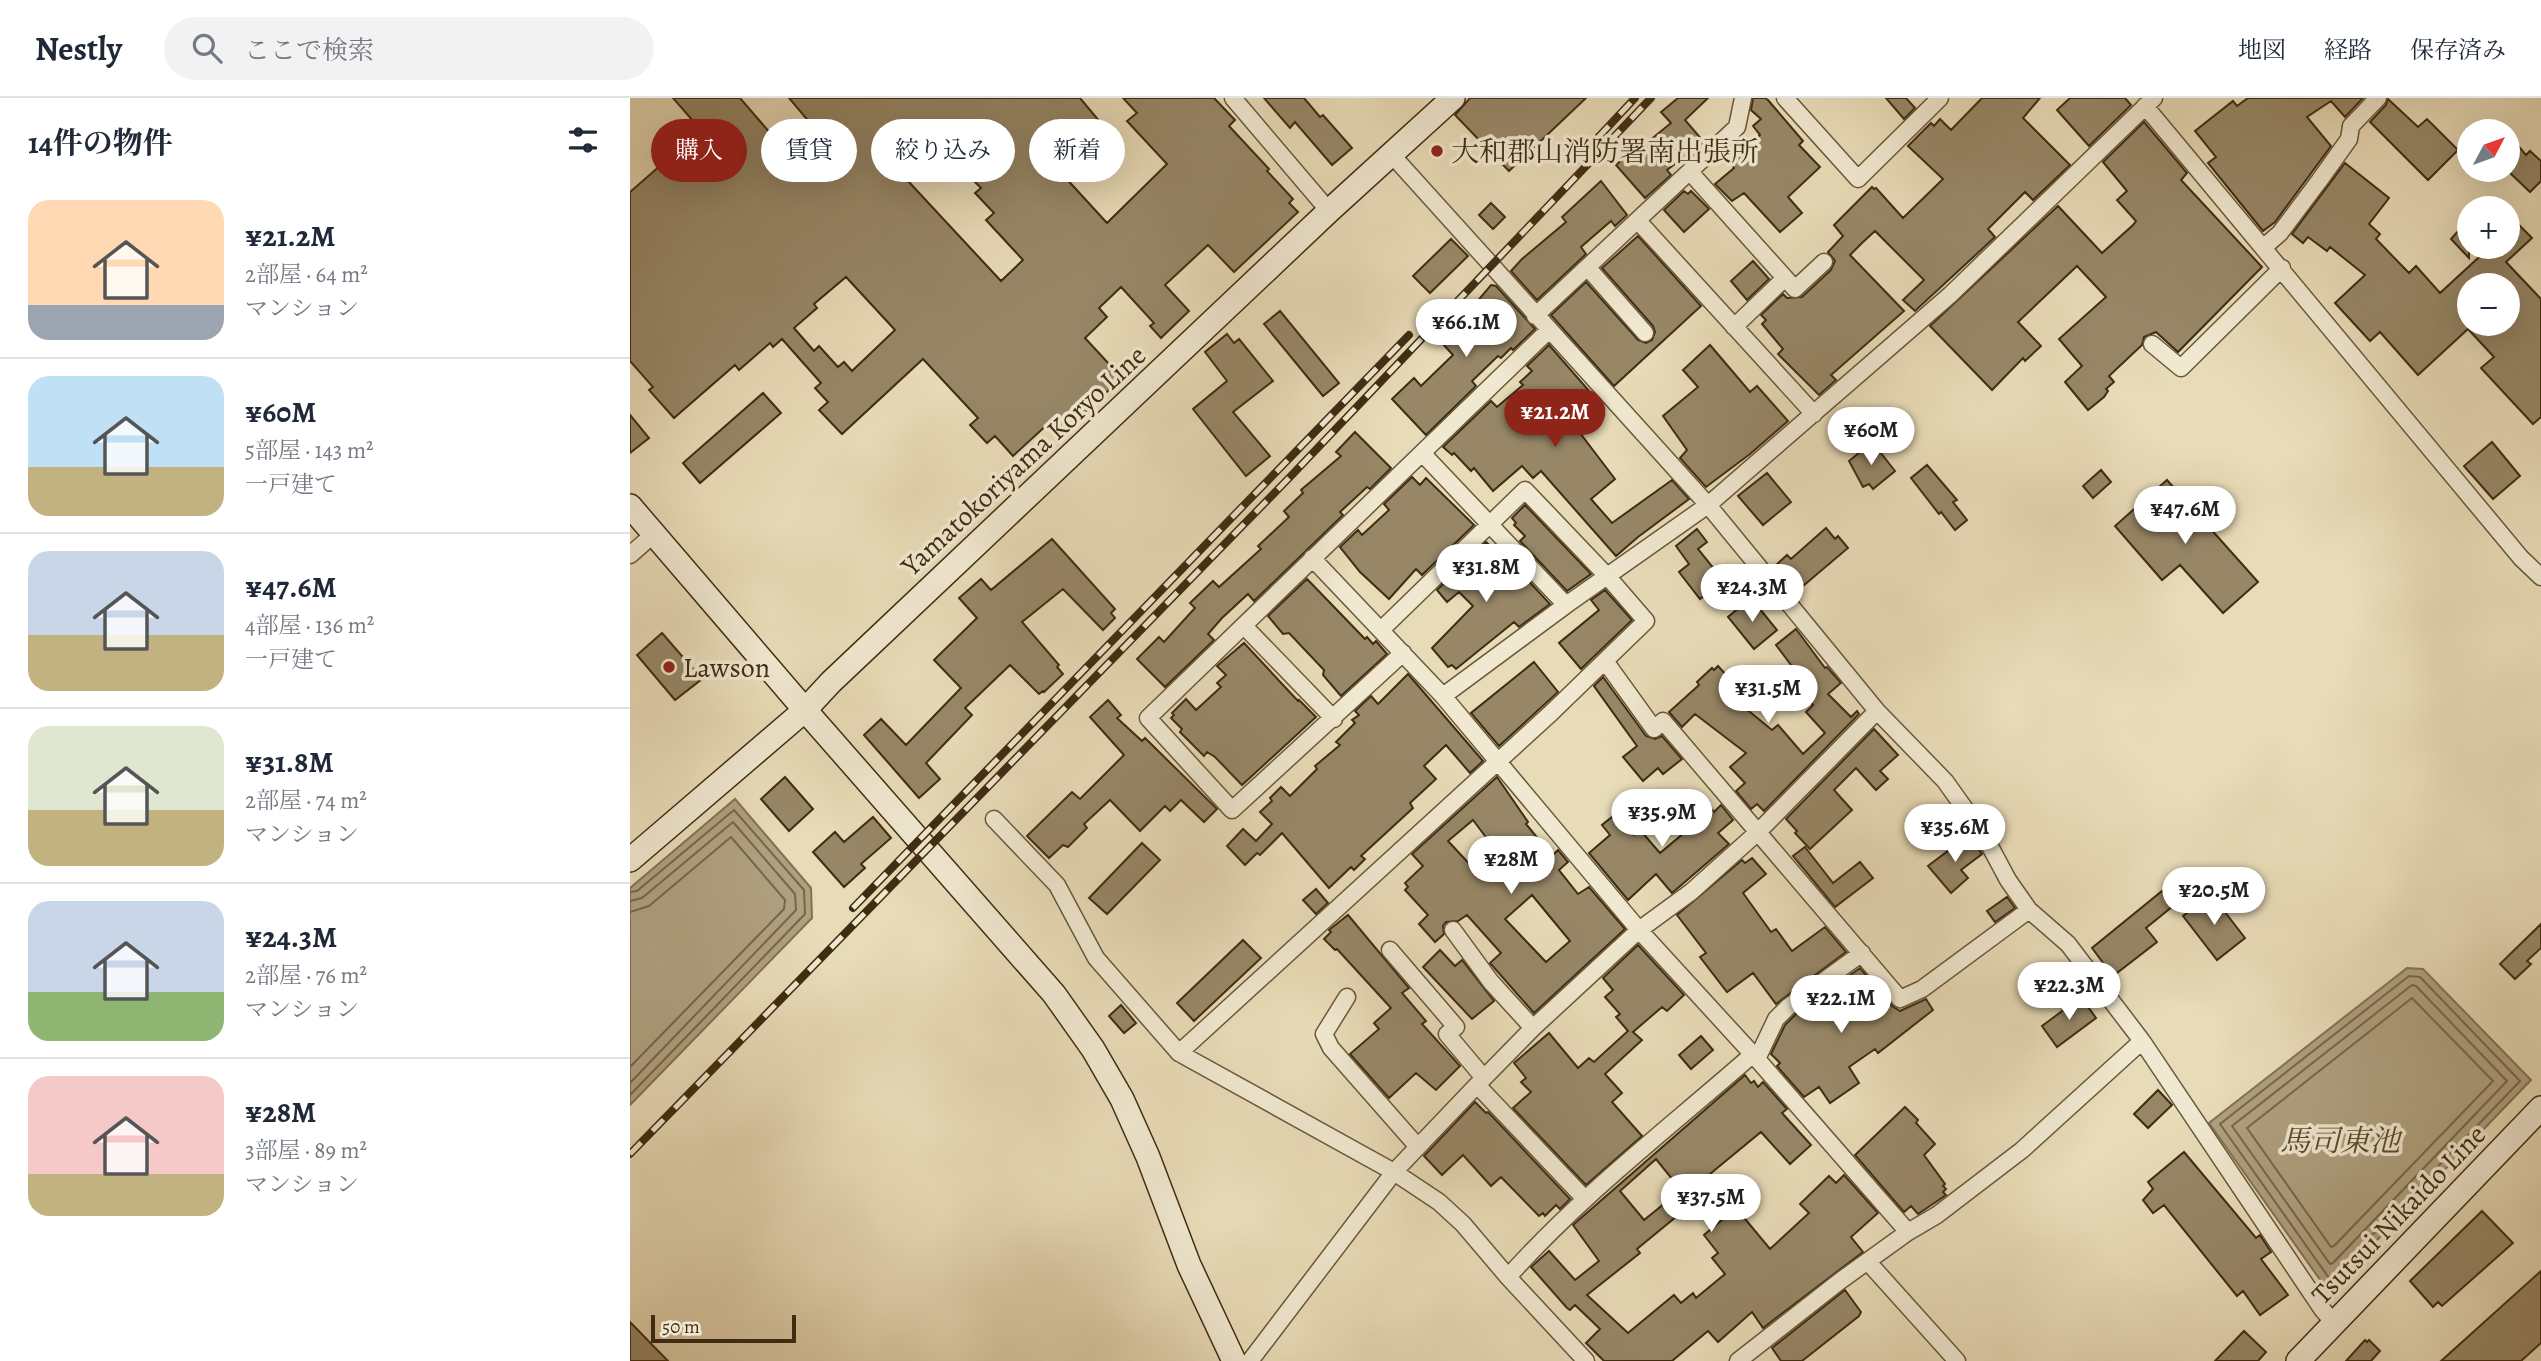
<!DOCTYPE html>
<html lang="ja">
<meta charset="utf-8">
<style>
body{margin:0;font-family:Alegreya,"Noto Serif JP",serif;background:#f2f2f3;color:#1f2937;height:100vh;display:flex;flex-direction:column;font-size:26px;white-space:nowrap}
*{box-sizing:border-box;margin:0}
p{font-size:23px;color:#747a83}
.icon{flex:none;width:38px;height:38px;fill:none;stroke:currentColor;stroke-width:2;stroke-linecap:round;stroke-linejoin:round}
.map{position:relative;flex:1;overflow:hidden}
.sheet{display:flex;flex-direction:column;background:#fff;width:630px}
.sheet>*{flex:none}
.banner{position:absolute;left:21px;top:21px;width:665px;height:63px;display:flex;gap:14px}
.needle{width:46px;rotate:49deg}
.controls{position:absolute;left:1827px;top:21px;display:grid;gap:14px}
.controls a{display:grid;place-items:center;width:63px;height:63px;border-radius:50%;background:#fff;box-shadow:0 7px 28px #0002;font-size:35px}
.scale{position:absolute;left:21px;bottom:18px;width:145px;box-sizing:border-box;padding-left:7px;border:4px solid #3f2c11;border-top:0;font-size:19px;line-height:24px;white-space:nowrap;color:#3f2c11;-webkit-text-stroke:5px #f0e8d0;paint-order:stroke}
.price{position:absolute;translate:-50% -60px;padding:0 16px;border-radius:24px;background:#fff;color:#222;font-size:23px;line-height:46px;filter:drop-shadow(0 2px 4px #0008)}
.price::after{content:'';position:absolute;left:50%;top:42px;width:21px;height:16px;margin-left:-10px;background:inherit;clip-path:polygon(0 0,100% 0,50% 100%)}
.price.selected{background:#8f2418;color:#fff}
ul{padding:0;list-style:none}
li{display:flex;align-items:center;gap:21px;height:175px;padding:0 28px}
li+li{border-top:2px solid #e0e1e3}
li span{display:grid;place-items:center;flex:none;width:196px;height:140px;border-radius:21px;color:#555}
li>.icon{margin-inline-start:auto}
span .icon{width:84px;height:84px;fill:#fffc;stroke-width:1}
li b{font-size:30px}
h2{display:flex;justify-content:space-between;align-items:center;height:84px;padding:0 28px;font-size:30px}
.tag{padding:0 24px;border-radius:32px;background:#fff;box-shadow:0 7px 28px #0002;font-size:24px;line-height:63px}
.tag.selected{background:#8f2418;color:#fff}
header{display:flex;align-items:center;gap:42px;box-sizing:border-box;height:98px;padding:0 35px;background:#fff;border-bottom:2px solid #e0e1e3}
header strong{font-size:33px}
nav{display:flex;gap:38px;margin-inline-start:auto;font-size:24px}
.search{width:490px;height:63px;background:#f2f2f3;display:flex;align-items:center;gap:18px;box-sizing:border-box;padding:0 24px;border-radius:38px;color:#747a83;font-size:26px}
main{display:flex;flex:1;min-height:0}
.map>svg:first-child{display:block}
</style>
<header>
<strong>Nestly</strong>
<div class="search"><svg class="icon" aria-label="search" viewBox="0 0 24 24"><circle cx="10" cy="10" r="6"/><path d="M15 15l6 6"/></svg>ここで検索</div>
<nav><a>地図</a><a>経路</a><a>保存済み</a></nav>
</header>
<main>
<section class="sheet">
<h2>14件の物件<svg class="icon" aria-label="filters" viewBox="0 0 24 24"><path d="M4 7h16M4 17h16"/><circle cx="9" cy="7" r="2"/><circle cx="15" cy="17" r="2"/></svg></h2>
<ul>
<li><span style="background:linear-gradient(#ffd9b3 75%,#9aa5b1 0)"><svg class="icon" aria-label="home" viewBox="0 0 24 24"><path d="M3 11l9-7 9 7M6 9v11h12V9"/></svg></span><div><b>¥21.2M</b><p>2部屋 · 64 m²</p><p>マンション</p></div></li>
<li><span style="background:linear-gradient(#bfe0f5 65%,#c2b280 0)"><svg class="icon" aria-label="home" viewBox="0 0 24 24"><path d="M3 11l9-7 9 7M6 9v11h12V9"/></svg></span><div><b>¥60M</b><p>5部屋 · 143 m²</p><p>一戸建て</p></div></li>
<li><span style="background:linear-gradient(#c9d6e8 60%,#c2b280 0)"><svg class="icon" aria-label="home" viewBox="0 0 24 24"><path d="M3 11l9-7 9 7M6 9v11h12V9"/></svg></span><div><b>¥47.6M</b><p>4部屋 · 136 m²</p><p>一戸建て</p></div></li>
<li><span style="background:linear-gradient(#dfe7d0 60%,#c2b280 0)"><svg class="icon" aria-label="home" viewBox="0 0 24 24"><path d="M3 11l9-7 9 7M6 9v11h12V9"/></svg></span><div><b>¥31.8M</b><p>2部屋 · 74 m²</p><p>マンション</p></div></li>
<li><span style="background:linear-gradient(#c9d6e8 65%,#8fb573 0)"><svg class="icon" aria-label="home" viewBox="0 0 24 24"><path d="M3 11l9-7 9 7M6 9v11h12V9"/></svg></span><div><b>¥24.3M</b><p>2部屋 · 76 m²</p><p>マンション</p></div></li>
<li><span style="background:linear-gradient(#f6c9c9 70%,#c2b280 0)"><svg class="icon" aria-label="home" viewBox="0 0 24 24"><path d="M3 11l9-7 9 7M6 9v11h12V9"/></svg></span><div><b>¥28M</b><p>3部屋 · 89 m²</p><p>マンション</p></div></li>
</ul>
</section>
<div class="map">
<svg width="1911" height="1263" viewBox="0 0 1911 1263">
<rect width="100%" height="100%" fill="#e8dbb7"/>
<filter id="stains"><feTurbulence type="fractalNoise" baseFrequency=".00286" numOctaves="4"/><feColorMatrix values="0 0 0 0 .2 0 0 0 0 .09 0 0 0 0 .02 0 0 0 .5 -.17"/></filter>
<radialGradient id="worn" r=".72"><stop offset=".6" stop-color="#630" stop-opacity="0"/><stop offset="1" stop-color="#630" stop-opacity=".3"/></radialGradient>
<path fill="#afa07f" stroke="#827253" stroke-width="2" d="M105,701L181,790L182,820L0,1007V790Z
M1777,870L1793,871L1901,982L1698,1193L1579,1025Z"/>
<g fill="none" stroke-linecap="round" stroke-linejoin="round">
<path stroke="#776648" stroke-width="2" d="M0,794L7,793L104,712L174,792L175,816L0,997
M0,803L12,800L103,724L165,796L166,812L0,985
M0,814L19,808L101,739L155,802L154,811L0,969
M1779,878L1790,879L1890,983L1702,1179L1699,1180L1590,1026Z
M1782,887L1786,888L1877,983L1703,1165L1700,1166L1602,1028Z
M1782,900L1863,983L1704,1148L1701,1149L1617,1030Z"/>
</g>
<path fill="#978767" stroke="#3f2c11" stroke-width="2" fill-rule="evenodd" d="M43,0H110L153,50L181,26L159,0H450L470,24L422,65L477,125L537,66L497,23L507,15L493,0H584L605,22L599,28L639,71L637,73L663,101L659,105L668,114L604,174L578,147L535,187L559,213L531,240L520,228L524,225L491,189L469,210L477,219L455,240L492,280L431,336L420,324L383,358L365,338L357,345L340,327L348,320L293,261L212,336L189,312L198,304L185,290L191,285L152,241L143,249L140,245L109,272L105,267L44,320L19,292L23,289L0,263V94L71,32ZM324,43L354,75L344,83L351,90L345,95L364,115L356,122L393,162L371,183L278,83ZM216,179L265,232L222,273L214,264L208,269L189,248L184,253L164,230L187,210L184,206Z
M634,0H674L690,19L693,17L722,50L702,67L665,24L660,30Z
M840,0H956L879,73L825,17Z
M1048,0H1078L1055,22L1074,44L1037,72L1041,77L1015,100L986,67L1006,49L1008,52L1041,25L1031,14Z
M1123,0H1135L1138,2L1173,43L1169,47L1190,69L1158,99L1172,115L1150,134L1114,95L1102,103L1085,86L1104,70L1101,66L1130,37L1123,28L1131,21L1121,12Z
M1256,0H1276L1285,10L1274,21Z
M1352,0H1410L1393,20L1440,67L1403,102L1395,94L1358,131L1365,139L1285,213L1273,202L1294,182L1245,133L1232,145L1220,157L1274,213L1201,277L1206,282L1189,297L1148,256L1153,251L1132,226L1136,222L1131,217L1153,196L1157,200L1172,199L1201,172L1205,163L1198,154L1213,138L1204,127L1242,89L1244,91L1246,90L1273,120L1313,81L1278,48L1301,25L1304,28L1310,21L1321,32Z
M1440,0H1495L1501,7L1459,48L1427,12Z
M1618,0H1733L1715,19L1701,3L1677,19L1701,48L1645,124L1633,133L1578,65L1586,59L1565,33L1603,3L1607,8Z
M1758,1L1788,29L1797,21L1828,52L1798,82L1740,24L1756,7Z
M1514,24L1557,75L1551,82L1632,169L1548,254L1526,234L1514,239L1512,247L1479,278L1484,284L1476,291L1478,293L1474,299L1458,312L1435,284L1452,268L1429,241L1476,199L1447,168L1388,224L1411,248L1395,263L1393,260L1362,292L1300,228L1428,108L1472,155L1503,127L1506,123L1487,102L1497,93L1473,64Z
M1878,36L1896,57L1900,53L1911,63V83L1900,94L1878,73Z
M1715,65L1759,100L1739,126L1750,136L1746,141L1779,175L1786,168L1810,195L1860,149H1878V132L1886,124L1902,140L1876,164L1911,201V319L1903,326L1851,270L1864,259L1838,231L1788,277L1750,234L1740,243L1705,205L1735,177L1700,149L1697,153L1678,139L1673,145L1662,136ZM1839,187H1878V226H1839Z
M971,83L997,117L985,128L981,123L951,149L956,156L907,202L881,173L892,161L936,124L932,119Z
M1054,93L1058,96L1061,93L1079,111L1054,134L1034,112Z
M861,105L875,119L863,131L849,117Z
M1839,121V160L1821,141Z
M1008,138L1071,208L984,288L921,217L956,184L1008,242L1016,245L1022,242L1025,234L1023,228L972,170Z
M821,141L838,158L800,195L783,178Z
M1123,163L1139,181L1117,202L1101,183Z
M861,187L866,188L905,231L883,252L881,250L871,260L868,258L842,283L846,288L796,337L762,301L784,280L791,288L823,257L812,245L848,208L845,206Z
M650,213L709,285L693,298L634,226Z
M597,236L604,245L609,241L643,283L603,314L640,358L616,378L563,311L597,283L575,254Z
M919,247L974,310L947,331L985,381L961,401L982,425L1042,382L1059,401L1008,439L986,458L911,373L903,380L892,368L863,393L844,370L841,373L824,355L822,357L813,349L861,303L867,309L893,287L890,284L902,273L897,268Z
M1080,247L1120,294L1127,288L1158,323L1120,356L1076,389L1050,360L1057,352L1033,318L1068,289L1053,272Z
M133,295L151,315L70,385L53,365Z
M0,317L19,340L0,355Z
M725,334L761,370L740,391L737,389L710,414L713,417L624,503L618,496L592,520L578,536L584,542L535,589L507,561L529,539L534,544L565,510L560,505L583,483L589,489L631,451L628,448L659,419L654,413L673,395L671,392L711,358L706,354Z
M1862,344L1890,378L1863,401L1834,368Z
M1240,346L1248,356L1250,354L1265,373L1243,391L1239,386L1233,389L1219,363Z
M1297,367L1327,402L1323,404L1337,422L1325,432L1311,414L1309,416L1281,380Z
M1471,372L1481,384L1463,400L1453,388Z
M1137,375L1161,404L1133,427L1108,398Z
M782,379L790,387L796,380L844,427L792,477L786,471L759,501L730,474L710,449L728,432L732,437L759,412L754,406Z
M1537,382L1628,484L1593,515L1550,467L1532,482L1485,428Z
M895,407L961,476L937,493L890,443L895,438L884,427L886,425L882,420Z
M1196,430L1205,441L1208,438L1218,450L1167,493L1146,467L1157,457L1161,461Z
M1067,431L1077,444L1068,451L1093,482L1070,501L1049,474L1059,466L1046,448Z
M422,441L485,511L481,515L485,520L473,532L433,491L392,524L429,567L427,569L433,576L414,594L413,593L409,596L380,567L335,610L342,617L296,665L310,681L289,700L234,637L251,621L276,647L331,590L304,562L347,520L329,500L351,481L361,492Z
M856,444L872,459L874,457L920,506L889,529L884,524L826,571L822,567L818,569L802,550L843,508L829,494L817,504L807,492Z
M677,481L735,541L737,539L743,546L746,543L757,556L711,598L693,577L694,572L659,535L653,536L638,518Z
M975,492L1002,522L951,571L929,545L969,512L961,502Z
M1121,500L1147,532L1124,551L1098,519Z
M1166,531L1195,570L1197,569L1211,585L1198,596L1221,619L1227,613L1229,616L1134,713L1127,706L1121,711L1106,693L1115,685L1100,669L1116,655L1065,616L1052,629L1039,614L1069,587L1067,584L1082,570L1084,572L1088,568L1099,580L1092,587L1111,601L1109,605L1142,632L1148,627L1173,656L1195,635L1176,614L1183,607L1170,592L1176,587L1146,547Z
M32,535L72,581L45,602L7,557Z
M614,545L668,603L669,602L686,619L612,687L585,659L577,654L574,658L550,634L552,631L541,620L544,617L542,615L556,601L566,612L591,589L587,585L596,577L587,568Z
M904,564L928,594L869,648L841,615Z
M778,576L853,663L840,675L816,647L794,668L806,681L780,705L783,710L731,758L735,761L724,772L721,769L699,790L652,735L630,757L627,755L615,767L597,748L613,731L626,743L642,726L630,714L642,703L640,700L651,689L660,698L687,671L685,668L710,647L706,644L725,625L722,622L729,617L725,613L741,598L748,606Z
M973,579L1016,638L1025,641L1032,638L1052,661L1033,676L1028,670L1013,683L993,659L1007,648L964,588Z
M478,602L491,617L487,620L512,643L515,640L587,711L574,724L551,702L540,713L535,708L510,733L480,702L454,726L457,730L438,749L433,747L419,760L397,738L442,694L450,701L494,657L460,619Z
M1244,631L1268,657L1250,673L1258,681L1246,692L1226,670L1204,692L1222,712L1180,751L1165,735L1167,733L1156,721Z
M155,679L183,711L159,733L131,701Z
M867,679L898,724L896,726L922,758L928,752L938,764L929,772L948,796L959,789L995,831L904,915L860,865L871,855L837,817L828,823L816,824L813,828L814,836L805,844L789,826L798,817L775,792L778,789L775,785L793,768L782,756ZM843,722L867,754L846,773L818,743ZM902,797L940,843L916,864L875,821Z
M1066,694L1084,714L1091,707L1103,722L1088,735L1099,746L1042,795L1026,776L998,802L959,755L980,737L972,727L987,715L1004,737L1010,732L1030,755L1055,734L1040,716Z
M243,719L261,740L231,766L235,770L214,789L183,754L205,734L214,744Z
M1339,737L1352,756L1331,772L1338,780L1321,795L1298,768Z
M512,745L530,762L477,816L459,800Z
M1175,749L1203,785L1230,764L1243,780L1205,809L1163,758Z
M1122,760L1136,776L1113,795L1141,834L1146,831L1162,853L1195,829L1216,854L1146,906L1123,875L1097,894L1070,859L1076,855L1047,817L1112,762L1115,765Z
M686,791L698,805L686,816L673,802Z
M1532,793L1543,808L1516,830L1527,844L1483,878L1462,850Z
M1581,796L1615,840L1587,862L1553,818Z
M1377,799L1385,810L1365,824L1357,813Z
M718,817L779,890L772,895L796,923L792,926L830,968L806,992L786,975L759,1000L720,956L749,931L744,925L761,910L707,851L705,852L694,841L701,834L699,832Z
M1911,826V850L1897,863L1901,866L1885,881L1870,866Z
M613,842L631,860L564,923L547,905Z
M1008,847L1054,897L1037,913L1032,909L1003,934L1012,942L975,976L992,995L982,1004L1012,1038L956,1087L883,1010L901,994L891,984L896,980L884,965L919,935L948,970L959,960L964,964L998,933L986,919L990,916L975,899L983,892L973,880Z
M810,852L825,868L832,862L864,903L842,921L793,869Z
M1230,870L1262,908L1270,913L1296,901L1303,912L1248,955L1245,951L1219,969L1229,985L1200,1005L1189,989L1174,999L1147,968L1150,965L1141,956L1155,927L1165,917Z
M1451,899L1466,920L1427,949L1412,928Z
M491,907L506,925L494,935L479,918Z
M1071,938L1083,952L1061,971L1049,957Z
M1115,977L1121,985L1124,983L1128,989L1133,984L1157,1011L1152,1015L1181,1047L1160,1066L1131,1034L1080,1076L1086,1086L1007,1151L1010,1155L957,1197L998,1235L1044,1197L1051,1205L1063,1195L1066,1200L1095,1176L1082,1160L1088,1155L1074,1137L1106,1110L1140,1151L1179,1115L1170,1106L1199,1078L1206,1085L1214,1077L1248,1115L1221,1139L1233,1154L1133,1230L1122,1214L1088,1244L1078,1233L1042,1263H974L956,1245L970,1231L945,1207L940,1212L937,1210L901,1169L919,1153L945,1182L969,1163L943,1127ZM1026,1061L1051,1092L1014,1122L990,1093Z
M1528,992L1542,1007L1518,1030L1504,1016Z
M845,1004L856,1015L858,1014L940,1101L930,1111L926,1107L915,1118L913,1115L909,1118L871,1079L861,1088L833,1057L812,1077L794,1058Z
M1275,1009L1288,1022L1286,1025L1305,1046L1294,1057L1315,1086L1313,1088L1316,1091L1313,1094L1316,1097L1288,1116L1281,1108L1274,1114L1225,1057Z
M1554,1054L1626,1140L1630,1137L1641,1154L1631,1161L1658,1197L1630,1217L1613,1193L1607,1198L1534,1107L1523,1115L1513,1102L1523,1091L1518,1084Z
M1852,1113L1883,1145L1812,1208L1808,1204L1803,1209L1780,1183Z
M1911,1173V1245L1891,1263H1811Z
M1215,1192L1231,1214L1229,1218L1172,1263H1151L1142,1250Z
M0,1224L38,1263H0Z
M1614,1233L1636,1254L1628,1263H1585Z
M1735,1242L1737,1244L1739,1242L1750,1253L1741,1263H1716Z"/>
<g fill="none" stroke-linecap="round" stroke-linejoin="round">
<defs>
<path id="street" d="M603,0L699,113
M1155,0L1228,81L1310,0
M1515,8L1891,460L1911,479
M762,57L1078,407L936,507L813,598
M1060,74L1165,191L1194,164
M1008,123L1184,316
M1634,149L1650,135L1689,83L1719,41L1721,28L1748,0
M958,170L1015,235
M905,218L1107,29L1113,0
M1104,229L1155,180
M1522,246L1551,270L1652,170
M793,356L936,507
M0,457L24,436
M682,460L813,598L1009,832L1127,961L1278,1134
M614,528L704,621
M773,555L602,712L518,620L919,232
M975,563L1024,631L1033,623L1270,901L1292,891L1399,812
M1247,613L1315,683L1355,739L1378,782L1399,812L1438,846L1512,943L1692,1211L1704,1225
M364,721L427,787L466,860L549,955L764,1074L809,1104L833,1126L878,1179L956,1263
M823,832L861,884L903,930
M760,852L826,929L817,936L854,980
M717,899L694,936L701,950L788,1049
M549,955L921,615L1016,523L978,479L895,392L751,532
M1127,961L1146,921L1158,909L1232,855
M847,987L955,1101
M1238,1164L1327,1263
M878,1179C951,1097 1039,1030 1122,957
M620,1263L764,1074L847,987L903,930L1009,832L1061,794L1128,734L1247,613L1078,407L1320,197L1524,0
M1108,1263L1210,1183L1278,1134L1307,1117L1392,1052L1512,943"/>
<path id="secondary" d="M0,408L175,612L424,896L463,951L492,1001L518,1059L559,1167L604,1263
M0,762L175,612L201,584L699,113L823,0
M1668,1263L1911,1010"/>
</defs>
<use href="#street" stroke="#69583a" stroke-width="19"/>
<use href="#secondary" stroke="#3f2c11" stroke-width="26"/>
<use href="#street" stroke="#f0e8d0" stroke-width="16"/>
<use href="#secondary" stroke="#f0e8d0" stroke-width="23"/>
<defs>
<path id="rail" d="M946,63L1005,0
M223,810L779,237
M0,1056L659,380L1021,0"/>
</defs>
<use href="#rail" stroke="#3f2c11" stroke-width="8"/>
<use href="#rail" stroke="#f0e8d0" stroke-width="5" stroke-dasharray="16" stroke-linecap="butt"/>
</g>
<g fill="#8f2418" stroke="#f0e8d0" stroke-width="2.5">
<circle cx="807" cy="53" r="7"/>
<circle cx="39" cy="569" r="7"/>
</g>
<g text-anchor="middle" stroke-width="7" stroke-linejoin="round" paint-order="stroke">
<g font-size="28" fill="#3f2c11" stroke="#f0e8d0" text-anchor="start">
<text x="821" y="63">大和郡山消防署南出張所</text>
<text x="53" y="579">Lawson</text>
</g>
<g font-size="28" fill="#3f2c11" stroke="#f0e8d0">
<text transform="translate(393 362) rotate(-43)" y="10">Yamatokoriyama Koryo Line</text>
<text transform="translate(1768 1116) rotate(-46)" y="10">Tsutsui Nikaido Line</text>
</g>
<g font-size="30" font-style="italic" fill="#5b492c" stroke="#f0e8d0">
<text x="1710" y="1053">馬司東池</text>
</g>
</g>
<rect width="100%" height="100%" filter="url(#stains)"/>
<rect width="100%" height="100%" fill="url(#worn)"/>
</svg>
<div class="controls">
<a><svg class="needle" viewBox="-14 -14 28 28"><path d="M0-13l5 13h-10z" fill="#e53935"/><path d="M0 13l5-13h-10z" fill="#747a83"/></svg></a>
<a>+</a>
<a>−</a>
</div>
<div class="scale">50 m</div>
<b class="price" style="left:836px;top:261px">¥66.1M</b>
<b class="price selected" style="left:925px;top:351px">¥21.2M</b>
<b class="price" style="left:1241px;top:369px">¥60M</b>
<b class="price" style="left:1555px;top:448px">¥47.6M</b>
<b class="price" style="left:856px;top:506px">¥31.8M</b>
<b class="price" style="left:1122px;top:526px">¥24.3M</b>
<b class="price" style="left:1138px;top:627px">¥31.5M</b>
<b class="price" style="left:1032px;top:751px">¥35.9M</b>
<b class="price" style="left:1325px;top:766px">¥35.6M</b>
<b class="price" style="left:881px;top:798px">¥28M</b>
<b class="price" style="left:1584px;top:829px">¥20.5M</b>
<b class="price" style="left:1439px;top:924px">¥22.3M</b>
<b class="price" style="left:1211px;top:937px">¥22.1M</b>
<b class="price" style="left:1081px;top:1136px">¥37.5M</b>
<div class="banner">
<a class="tag selected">購入</a>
<a class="tag">賃貸</a>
<a class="tag">絞り込み</a>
<a class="tag">新着</a>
</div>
</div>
</main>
